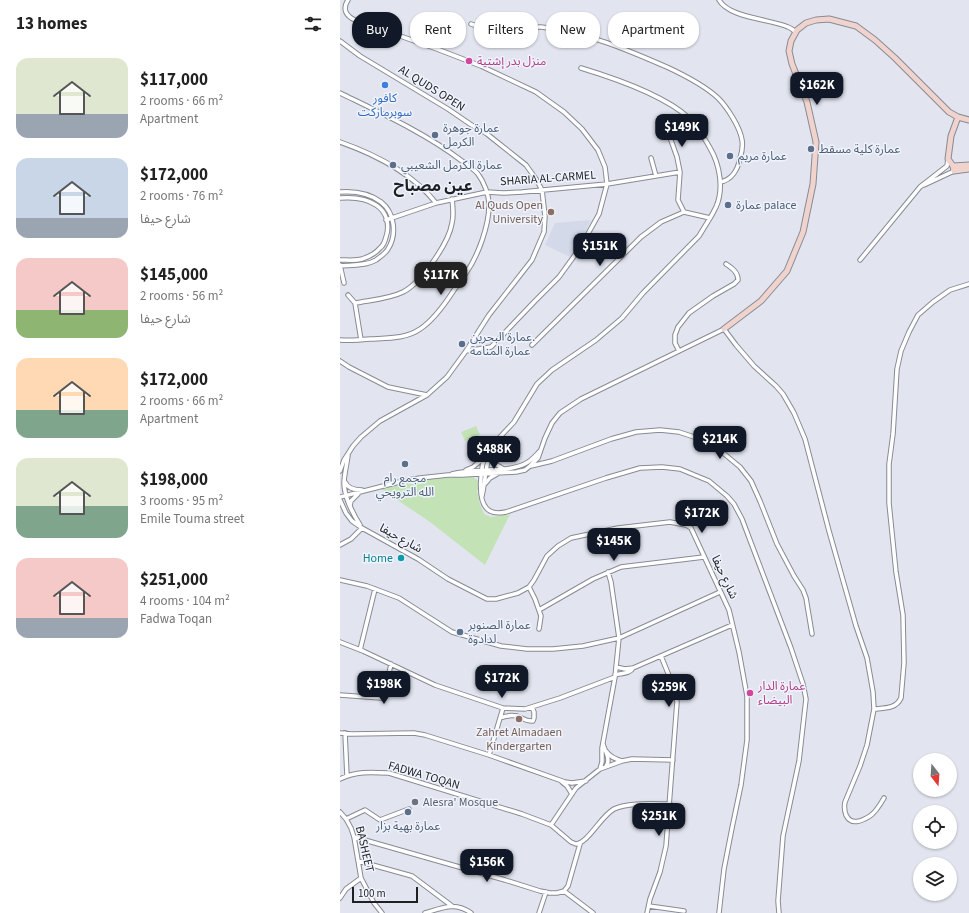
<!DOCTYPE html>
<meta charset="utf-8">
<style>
body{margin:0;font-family:"Source Sans 3","Noto Sans Arabic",sans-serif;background:#f6f6f6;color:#222;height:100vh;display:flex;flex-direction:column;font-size:15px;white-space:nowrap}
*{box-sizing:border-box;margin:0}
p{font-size:13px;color:#767676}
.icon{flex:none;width:22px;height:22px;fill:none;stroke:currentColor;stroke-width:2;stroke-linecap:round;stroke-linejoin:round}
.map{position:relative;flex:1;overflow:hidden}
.details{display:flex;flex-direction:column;background:#fff;width:340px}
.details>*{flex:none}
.banner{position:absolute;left:12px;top:12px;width:380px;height:36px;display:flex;gap:8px}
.needle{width:26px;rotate:163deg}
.buttons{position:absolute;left:573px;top:753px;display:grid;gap:8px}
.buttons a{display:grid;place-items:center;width:44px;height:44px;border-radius:50%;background:#fff;box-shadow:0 1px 3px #0004;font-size:20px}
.scale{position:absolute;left:12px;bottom:10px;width:66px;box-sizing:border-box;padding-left:4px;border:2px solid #1e2023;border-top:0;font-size:11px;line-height:14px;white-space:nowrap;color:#1e2023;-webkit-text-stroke:3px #eff3fc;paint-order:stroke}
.price{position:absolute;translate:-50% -34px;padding:0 9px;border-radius:8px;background:#111827;color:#fff;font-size:13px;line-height:26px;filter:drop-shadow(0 1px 2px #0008)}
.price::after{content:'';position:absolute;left:50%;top:24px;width:12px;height:9px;margin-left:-6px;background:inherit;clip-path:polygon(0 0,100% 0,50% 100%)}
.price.active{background:#222;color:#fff}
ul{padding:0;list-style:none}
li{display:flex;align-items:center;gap:12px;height:100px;padding:0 16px}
li span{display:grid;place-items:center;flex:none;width:112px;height:80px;border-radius:12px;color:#555}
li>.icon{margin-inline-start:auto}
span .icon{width:48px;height:48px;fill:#fffc;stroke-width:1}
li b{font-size:17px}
h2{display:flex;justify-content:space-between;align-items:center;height:48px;padding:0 16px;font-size:17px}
.chip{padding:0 14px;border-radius:16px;background:#fff;box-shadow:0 1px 3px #0004;font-size:14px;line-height:36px}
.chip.active{background:#111827;color:#fff}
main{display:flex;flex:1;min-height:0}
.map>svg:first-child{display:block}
</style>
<main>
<section class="details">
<h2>13 homes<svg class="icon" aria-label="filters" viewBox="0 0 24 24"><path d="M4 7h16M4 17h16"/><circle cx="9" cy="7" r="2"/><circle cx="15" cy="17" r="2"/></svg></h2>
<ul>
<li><span style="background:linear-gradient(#dfe7d0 70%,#9aa5b1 0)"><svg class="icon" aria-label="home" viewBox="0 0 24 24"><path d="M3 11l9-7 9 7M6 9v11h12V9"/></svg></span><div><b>$117,000</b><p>2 rooms · 66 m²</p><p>Apartment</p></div></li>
<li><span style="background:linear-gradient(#c9d6e8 75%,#9aa5b1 0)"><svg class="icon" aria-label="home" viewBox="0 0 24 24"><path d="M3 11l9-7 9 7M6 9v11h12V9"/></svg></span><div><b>$172,000</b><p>2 rooms · 76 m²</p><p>شارع حيفا</p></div></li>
<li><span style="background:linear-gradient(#f6c9c9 65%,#8fb573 0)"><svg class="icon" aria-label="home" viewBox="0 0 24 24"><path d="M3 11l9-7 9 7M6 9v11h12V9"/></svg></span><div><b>$145,000</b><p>2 rooms · 56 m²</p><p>شارع حيفا</p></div></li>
<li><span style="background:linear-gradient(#ffd9b3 65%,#7fa58c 0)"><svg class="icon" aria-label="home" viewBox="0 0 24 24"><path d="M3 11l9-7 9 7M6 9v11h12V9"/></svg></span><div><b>$172,000</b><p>2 rooms · 66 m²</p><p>Apartment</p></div></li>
<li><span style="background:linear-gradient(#dfe7d0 60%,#7fa58c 0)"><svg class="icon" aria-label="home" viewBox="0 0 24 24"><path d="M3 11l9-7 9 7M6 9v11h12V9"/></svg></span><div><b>$198,000</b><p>3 rooms · 95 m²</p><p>Emile Touma street</p></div></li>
<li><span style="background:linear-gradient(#f6c9c9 75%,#9aa5b1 0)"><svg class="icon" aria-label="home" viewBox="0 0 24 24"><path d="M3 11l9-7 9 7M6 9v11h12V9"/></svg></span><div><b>$251,000</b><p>4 rooms · 104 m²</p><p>Fadwa Toqan</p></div></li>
</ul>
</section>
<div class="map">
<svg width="629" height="913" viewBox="0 0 629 913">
<rect width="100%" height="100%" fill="#e2e5ef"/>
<path fill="#d3d9e9" d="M251,220L240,243L230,257L205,245L215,223Z"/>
<path fill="#c3e3b7" d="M136,426L140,435L125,441L121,432Z
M130,475L140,482L141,485L137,491L140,504L144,514L151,517L170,514L145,565L90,522L38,487L71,480Z"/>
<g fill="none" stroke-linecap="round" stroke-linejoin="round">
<defs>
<path id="street" d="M8,0C2,9 6,16 15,20L97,49L141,66L196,92L224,112L242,129L258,150L265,167L267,184L182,192L163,193L147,192L96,203L46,220
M379,0C389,18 430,19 448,27C451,28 453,30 456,32
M131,24L170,37C181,36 190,26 201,27C246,32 288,50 329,68C346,76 364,85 378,98C387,107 400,127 402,140C403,146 402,152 400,158C398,169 392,180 380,182
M0,41L20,56L108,109L130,124L147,134L186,165L196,179L202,190L205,216L204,232L192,260L149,315L126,351L107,377L87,395L40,421L21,437L13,446L4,460L0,471
M0,93C41,113 85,133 122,161C127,165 134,169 138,174C144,182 149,195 149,205C149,226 138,256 126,273C122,279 118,285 114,290C105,304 94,320 80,329C66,339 47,338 30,339C20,340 10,341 0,340
M327,129L337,157L340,172
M0,142C34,154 73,174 96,203
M311,158L316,176
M584,185L614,171
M0,192C14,191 29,193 41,202C55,213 57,235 48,249C46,253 40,257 36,260C26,266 11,265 0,266
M0,198C12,197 26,198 36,205C47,212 50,225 46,237C45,241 43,246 40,248C36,253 28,257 22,259C15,261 7,260 0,260
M370,218L359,236L303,293L282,318L256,340L212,370L197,384L174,422L147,451C141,464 135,503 150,511C155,514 161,513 166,512L266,478L300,468L322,467L340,469L369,481L387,496L394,504L402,519L451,648L463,684L466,699L459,761L443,836L438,901L439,913
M520,260L580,187L607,166L608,159
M0,265L4,283
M8,295L15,303L21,340
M15,303C31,300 49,299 63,292C81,283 109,243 112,223C114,215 113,207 112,199
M192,345L301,237L321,222L344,212
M126,351L151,347L154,344L195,301L219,277L240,248L259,214L267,184L340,172L338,200L344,212L370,218C372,215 374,211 376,207C384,189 380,165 370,148C364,138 358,126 349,118C324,95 274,78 241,68
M339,351L335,343V335L338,327L349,313L373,296L394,284L398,280C398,272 392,268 386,264
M0,361L9,367L48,387L87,395
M8,455C7,465 4,474 4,484C5,499 12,512 20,525
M150,456C152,462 156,465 162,468
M191,466L212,461L271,439L296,432L320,430L339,432L363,440L382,452L400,467L411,481L420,501L437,544L454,576L463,590L466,598L472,634
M126,470L133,467L144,458
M112,474C135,467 170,474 188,462C193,459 196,455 200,451
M5,482C8,489 15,490 22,490
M145,484L150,478L157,474
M142,496C146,479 145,461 154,446
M0,497L63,481L80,478L108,475H122L176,472L185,470L190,466L198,458L205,438L212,423L220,413L241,399L384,329L396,345L414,366L436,386L443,394L454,413L465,439L489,531L516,626L527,658L533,692L534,709L527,745L520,766L505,802C504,807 504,810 506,815C511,826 522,821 530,816C536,812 540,805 544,798
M0,500L6,513L12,521L22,528L78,559L108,579L147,599H156L178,593L189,587L194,580L207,556L218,546L231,538L278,528L330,522L346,525L351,528L389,610L399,652L407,696V740L401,785L392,828L384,869L379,913
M10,506L11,501L18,494
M0,545L11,539L22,528
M0,580L27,586L59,598L112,632L161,646L187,649H213L243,646L279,638L380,592
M189,587L195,599L201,616L199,629
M199,610L253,579L281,567L364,557
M0,642L23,651L95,685L163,708L185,709L220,698L275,677
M20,650L35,589
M276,667L285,669L293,668
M275,675C281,673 290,674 293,668L392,625
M0,695L41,698L44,696L51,664
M534,709C544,708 556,709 561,698L564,663L563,615L556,572L549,503V464L553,434L557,369L561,351L569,332L578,315L593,302L610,290L629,284
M160,718C165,716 171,715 177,716C183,718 186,722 193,721L194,718V712L192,707
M0,733L12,734L74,733L85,735L149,755L225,782L232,783L246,781
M5,733L7,776
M263,744C265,751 271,760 266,766
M266,751C270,757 275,759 282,761
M149,755L163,708
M260,769L262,762V748L275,677L279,638L271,582L268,572
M0,779C16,771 31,772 49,773L182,814L211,825L231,842L236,844C249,842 260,817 274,809C288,802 314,804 330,804
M222,782L227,786L232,794
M0,812L6,819L11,828L14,837L21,878L34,903L42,913
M6,819L25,810L40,820L69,809
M211,825L236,788L260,769L282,761L292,759L333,760
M14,837L165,880L200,891L210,893H217L224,891L228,886L240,844
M18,861L72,876L112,906
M224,891L253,913
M0,898L6,889L21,878
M309,906L344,911
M85,913C102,908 115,901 131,913
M199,913L206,892
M307,913L310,899L320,872L326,846L337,702L332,683L321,656"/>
<path id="secondary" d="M618,117L611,136L608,159L613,166L614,171L629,169
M613,166L629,165
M384,329L421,301L447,271L463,232L473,184L476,142L467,102L452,64L449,51L451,41L457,30L466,23L476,20L489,19L516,26L535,40L555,58L609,112L618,117L629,120"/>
</defs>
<use href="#street" stroke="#888b94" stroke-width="5.5"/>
<use href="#secondary" stroke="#888b94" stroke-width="7"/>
<use href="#street" stroke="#fff" stroke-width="3.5"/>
<use href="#secondary" stroke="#f1d3cd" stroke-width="5"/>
</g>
<g fill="#d1479c" stroke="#eff3fc" stroke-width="1.5">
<circle cx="129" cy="61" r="4"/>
<circle cx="410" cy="693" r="4"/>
</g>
<circle fill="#3f7fe0" stroke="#eff3fc" stroke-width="1.5" cx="45" cy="85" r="4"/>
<g fill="#5c6f8a" stroke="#eff3fc" stroke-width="1.5">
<circle cx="95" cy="135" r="4"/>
<circle cx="471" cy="149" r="4"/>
<circle cx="390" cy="156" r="4"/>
<circle cx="53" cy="165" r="4"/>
<circle cx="388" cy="205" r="4"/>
<circle cx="122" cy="344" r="4"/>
<circle cx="65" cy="464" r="4"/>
<circle cx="120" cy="632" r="4"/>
<circle cx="68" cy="812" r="4"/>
</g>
<g fill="#8d6e63" stroke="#eff3fc" stroke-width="1.5">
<circle cx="211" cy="212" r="4"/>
<circle cx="179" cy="719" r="4"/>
</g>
<circle fill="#0f9aa8" stroke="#eff3fc" stroke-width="1.5" cx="61" cy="558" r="4"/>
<circle fill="#6b7280" stroke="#eff3fc" stroke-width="1.5" cx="75" cy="802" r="4"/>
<g text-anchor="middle" stroke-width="3" stroke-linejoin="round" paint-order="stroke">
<g font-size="12" fill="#b23c85" stroke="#eff3fc" text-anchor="start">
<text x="137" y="65">منزل بدر إشتية</text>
<text x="418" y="690">عمارة الدار<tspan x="418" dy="14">البيضاء</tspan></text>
</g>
<g font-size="12" fill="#1e2023" stroke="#eff3fc">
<text transform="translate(92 88) rotate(32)" y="4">AL QUDS OPEN</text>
<text transform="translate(208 178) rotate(-4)" y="4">SHARIA AL-CARMEL</text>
<text transform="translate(61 538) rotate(29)" y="4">شارع حيفا</text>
<text transform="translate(385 577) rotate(65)" y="4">شارع حيفا</text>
<text transform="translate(84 775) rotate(16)" y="4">FADWA TOQAN</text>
<text transform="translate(25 849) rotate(77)" y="4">BASHEET</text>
</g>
<g font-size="12" fill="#366cbe" stroke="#eff3fc">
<text x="45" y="102">كافور<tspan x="45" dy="14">سوبرماركت</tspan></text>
</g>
<g font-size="12" fill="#4e5e75" stroke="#eff3fc" text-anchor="start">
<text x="103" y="132">عمارة جوهرة<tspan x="103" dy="14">الكرمل</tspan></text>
<text x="479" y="153">عمارة كلية مسقط</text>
<text x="398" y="160">عمارة مريم</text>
<text x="61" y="169">عمارة الكرمل الشعيبي</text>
<text x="396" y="209">عمارة palace</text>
<text x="130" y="341">عمارة البحرين.<tspan x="130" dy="14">عمارة المنامة</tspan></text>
<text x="65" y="482" text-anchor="middle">مجمع رام<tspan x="65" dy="14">الله الترويحي</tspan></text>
<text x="128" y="629">عمارة الصنوبر<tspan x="128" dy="14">لدادوة</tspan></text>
<text x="68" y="830" text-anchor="middle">عمارة بهية بزار</text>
</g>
<g font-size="12" fill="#785e54" stroke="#eff3fc" text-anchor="end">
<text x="203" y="209">Al Quds Open<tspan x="203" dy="14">University</tspan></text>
<text x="179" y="736" text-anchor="middle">Zahret Almadaen<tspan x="179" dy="14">Kindergarten</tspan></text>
</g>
<g font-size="12" fill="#0d838f" stroke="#eff3fc" text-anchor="end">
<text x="53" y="562">Home</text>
</g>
<g font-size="12" fill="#5b616d" stroke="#eff3fc" text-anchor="start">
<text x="83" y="806">Alesra' Mosque</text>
</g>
<g font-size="16" font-weight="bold" fill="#1e2023" stroke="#eff3fc">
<text x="93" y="191">عين مصباح</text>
</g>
</g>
</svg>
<div class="buttons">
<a><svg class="needle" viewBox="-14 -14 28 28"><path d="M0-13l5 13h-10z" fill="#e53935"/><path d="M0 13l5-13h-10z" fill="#767676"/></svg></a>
<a><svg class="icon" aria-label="locate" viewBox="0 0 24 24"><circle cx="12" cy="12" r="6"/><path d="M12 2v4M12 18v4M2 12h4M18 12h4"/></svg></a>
<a><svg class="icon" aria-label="layers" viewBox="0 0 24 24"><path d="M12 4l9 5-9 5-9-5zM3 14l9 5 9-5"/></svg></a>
</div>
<div class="scale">100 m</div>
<b class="price" style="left:477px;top:106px">$162K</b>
<b class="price" style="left:342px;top:148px">$149K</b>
<b class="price" style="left:260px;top:267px">$151K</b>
<b class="price active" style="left:101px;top:296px">$117K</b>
<b class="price" style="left:380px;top:460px">$214K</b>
<b class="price" style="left:154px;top:470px">$488K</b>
<b class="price" style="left:362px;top:534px">$172K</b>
<b class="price" style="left:274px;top:562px">$145K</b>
<b class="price" style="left:162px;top:699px">$172K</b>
<b class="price" style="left:44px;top:705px">$198K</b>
<b class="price" style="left:329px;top:708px">$259K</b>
<b class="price" style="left:319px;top:837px">$251K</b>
<b class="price" style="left:147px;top:883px">$156K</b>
<div class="banner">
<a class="chip active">Buy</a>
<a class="chip">Rent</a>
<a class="chip">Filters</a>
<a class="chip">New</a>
<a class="chip">Apartment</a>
</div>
</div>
</main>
